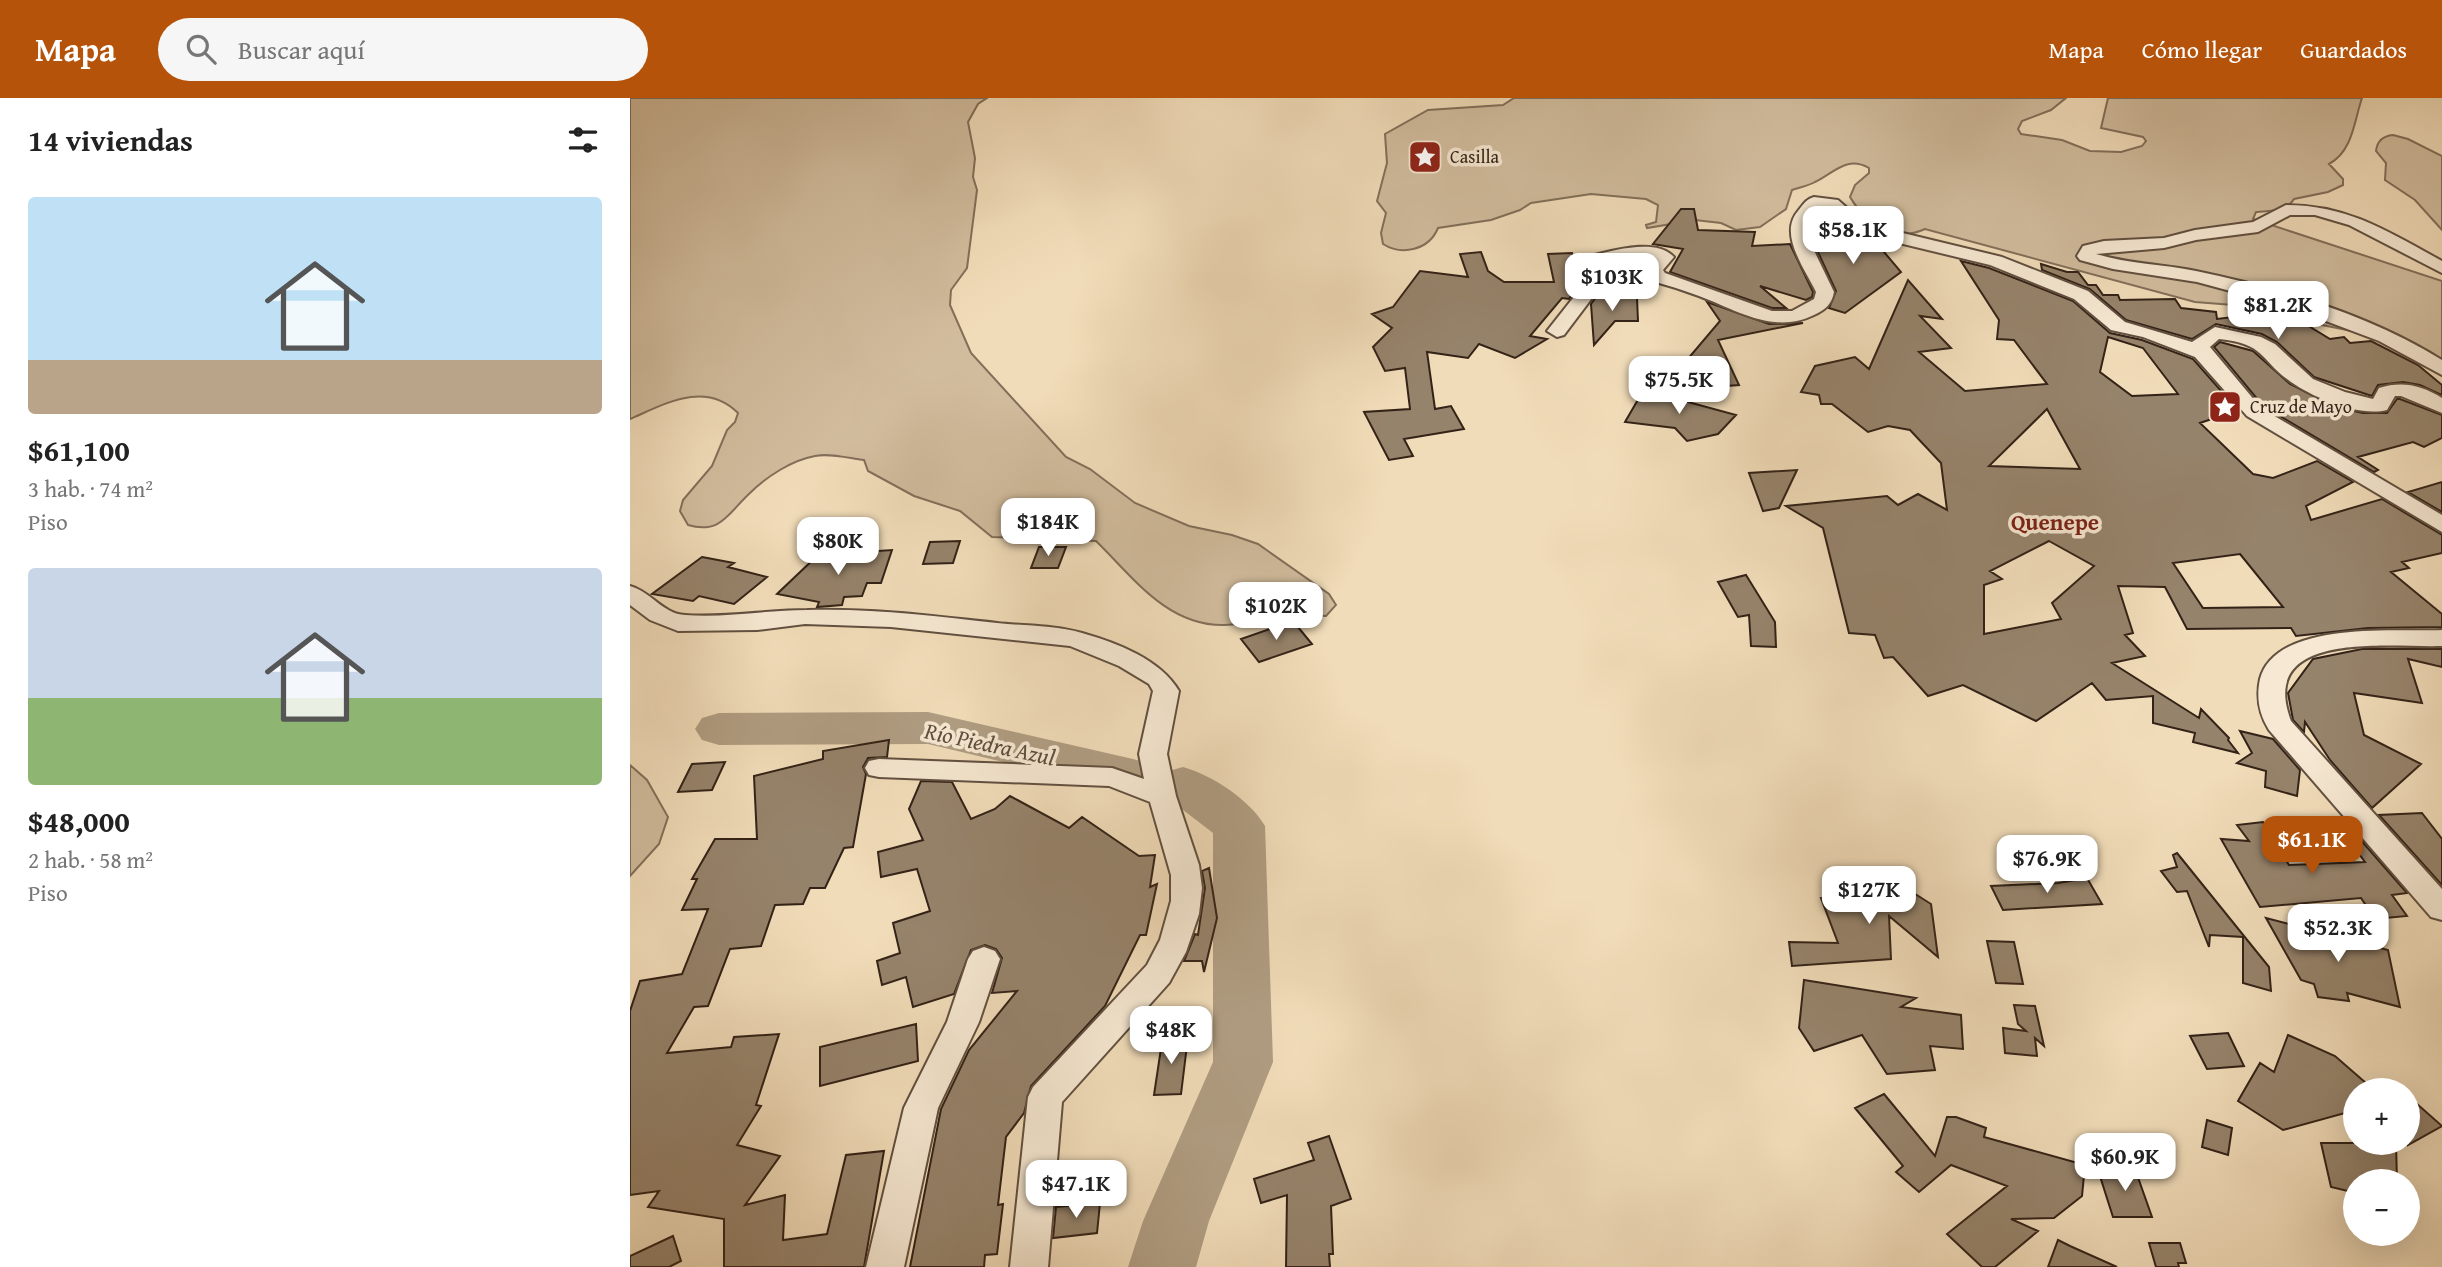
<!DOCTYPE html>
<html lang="es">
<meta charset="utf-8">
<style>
body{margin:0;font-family:"Gentium Book Plus",serif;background:#f6f6f6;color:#222;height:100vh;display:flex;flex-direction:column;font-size:26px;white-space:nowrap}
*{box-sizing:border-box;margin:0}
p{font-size:23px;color:#767676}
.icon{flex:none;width:38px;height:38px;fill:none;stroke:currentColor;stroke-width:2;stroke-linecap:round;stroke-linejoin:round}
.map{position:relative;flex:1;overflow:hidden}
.sheet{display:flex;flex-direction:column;background:#fff;width:630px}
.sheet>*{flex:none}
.controls{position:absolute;left:1713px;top:980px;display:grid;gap:14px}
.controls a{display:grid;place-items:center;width:77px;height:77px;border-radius:50%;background:#fff;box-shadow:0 7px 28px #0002;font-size:35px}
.price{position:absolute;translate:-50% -60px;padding:0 16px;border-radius:14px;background:#fff;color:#222;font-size:23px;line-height:46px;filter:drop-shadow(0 2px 4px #0008)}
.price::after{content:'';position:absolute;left:50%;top:42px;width:21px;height:16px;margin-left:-10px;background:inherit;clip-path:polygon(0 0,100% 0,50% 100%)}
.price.active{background:#b45309;color:#fff}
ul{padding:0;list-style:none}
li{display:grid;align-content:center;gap:14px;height:371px;padding:0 28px}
li span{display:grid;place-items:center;height:217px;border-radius:7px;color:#555}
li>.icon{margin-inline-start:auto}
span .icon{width:126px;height:126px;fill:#fffc;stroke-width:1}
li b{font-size:30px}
h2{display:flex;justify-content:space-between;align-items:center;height:84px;padding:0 28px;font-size:30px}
header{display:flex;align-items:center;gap:42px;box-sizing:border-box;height:98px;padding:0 35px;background:#b45309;color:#fff}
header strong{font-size:33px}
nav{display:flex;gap:38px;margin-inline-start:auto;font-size:24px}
.search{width:490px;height:63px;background:#f6f6f6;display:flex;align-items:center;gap:18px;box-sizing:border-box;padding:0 24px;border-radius:38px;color:#767676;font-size:26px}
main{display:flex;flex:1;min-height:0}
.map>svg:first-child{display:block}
</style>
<header>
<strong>Mapa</strong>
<div class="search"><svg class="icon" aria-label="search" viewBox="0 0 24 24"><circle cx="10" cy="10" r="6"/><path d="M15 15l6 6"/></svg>Buscar aquí</div>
<nav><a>Mapa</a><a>Cómo llegar</a><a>Guardados</a></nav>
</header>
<main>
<section class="sheet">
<h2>14 viviendas<svg class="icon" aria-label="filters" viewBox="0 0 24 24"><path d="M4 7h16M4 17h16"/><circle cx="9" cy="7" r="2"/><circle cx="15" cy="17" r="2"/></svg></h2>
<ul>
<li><span style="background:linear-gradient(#bfe0f5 75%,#b9a48a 0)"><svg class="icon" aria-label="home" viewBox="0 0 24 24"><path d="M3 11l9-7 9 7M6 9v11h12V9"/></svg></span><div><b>$61,100</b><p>3 hab. · 74 m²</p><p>Piso</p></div></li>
<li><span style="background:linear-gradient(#c9d6e8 60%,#8fb573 0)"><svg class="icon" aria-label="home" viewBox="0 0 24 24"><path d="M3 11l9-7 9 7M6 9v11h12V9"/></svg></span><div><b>$48,000</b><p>2 hab. · 58 m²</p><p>Piso</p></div></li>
</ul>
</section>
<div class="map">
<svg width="1812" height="1169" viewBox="0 0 1812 1169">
<rect width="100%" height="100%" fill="#f1dcb9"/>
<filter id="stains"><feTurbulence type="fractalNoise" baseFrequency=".00286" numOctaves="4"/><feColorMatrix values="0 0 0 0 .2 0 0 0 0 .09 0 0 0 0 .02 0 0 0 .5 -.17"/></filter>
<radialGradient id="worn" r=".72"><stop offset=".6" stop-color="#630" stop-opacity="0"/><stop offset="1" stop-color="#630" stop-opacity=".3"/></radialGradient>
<path fill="#d1bc9d" stroke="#826f5a" stroke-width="2" d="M0,0H357L348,6L338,24L345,60L343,79L347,92L337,170L321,192L320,207L341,255L436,359L460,371L505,405L559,428L602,437L628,446L699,496L706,507L696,518C662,514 629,526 594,527C537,528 503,479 466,443L362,439L330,413L284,398L238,373L234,362C218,360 201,355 185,358C162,362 136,379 120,395C99,414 91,437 58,427L50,413L53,402L82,368L97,332L105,324L108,315C75,282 35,306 0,321Z
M884,0H1436L1421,12L1392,23L1388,31L1391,36L1432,42L1460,53L1491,54L1512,48L1516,43L1513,39L1471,30L1478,0H1732C1724,23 1723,53 1699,66L1713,81V87L1698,94L1664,101C1657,113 1639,113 1626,114L1623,121L1812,183V272L1757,240L1687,226L1642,210L1565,204L1295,131C1265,145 1236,126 1220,99L1225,87L1239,75V70C1216,57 1203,76 1185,84C1178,88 1170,89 1162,92L1156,111L1130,129L1106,132L1091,125L1065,122L1017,130L1016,127L1026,124L1028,107L1016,101L961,96L901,105L890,112L861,122L808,130C799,152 772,158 753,146L751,135L756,115L747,103L757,65L755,36L798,12L873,7Z
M1763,37L1778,41L1812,58V132L1785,102L1755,82L1756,65L1746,53C1747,43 1753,38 1763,37Z
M0,667L17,682L38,719L29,746L0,778Z"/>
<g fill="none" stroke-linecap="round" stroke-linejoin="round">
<path fill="#b09d82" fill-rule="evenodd" d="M298,614L503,661L521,666L528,678L521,690L503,695L298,646L89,647L72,642L65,631L72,620L89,615Z
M553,669C582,677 620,702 635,728L643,964L579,1123L566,1169H498L513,1123L583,964V735L535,698L528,686L535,674Z"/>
</g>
<path fill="#96836b" stroke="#332217" stroke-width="2" fill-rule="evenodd" d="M1051,111H1064L1068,132L1125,134L1122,148L1160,146L1183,194L1182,199L1176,202L1130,188L1156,210H1142L1040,174L1053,151L1023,146Z
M1187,119L1243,141L1271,174L1215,215L1199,210L1206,193L1181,139H1205Z
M851,154L858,173L874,184H924L918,156L942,155L948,186L939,201L932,200L900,238L917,241L885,260L849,246L838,260L797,254L805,311L821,308L834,331L774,341L783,358L759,362L734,314L780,311L775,270L755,273L743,249L762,230L742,216L763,209L790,173L838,179L830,156Z
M1331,163L1359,170L1443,203L1480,235L1512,242L1563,261L1608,312L1570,325L1623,376L1643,380L1687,363L1723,384L1676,408L1681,422L1752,401L1812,437V455L1772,464L1779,470L1761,474L1812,516V529L1738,530L1666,538L1661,530L1557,531L1535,489L1488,488L1503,535L1495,537L1515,558L1482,565L1569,620L1571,611L1599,640L1598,642L1608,655L1563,644L1565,635L1523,625V598L1476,602L1462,585L1406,623L1333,587L1298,598L1263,559L1254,560L1245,537L1219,535L1193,430L1156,408L1257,398L1268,407L1288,396L1317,412L1311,365L1280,332L1258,328L1238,334L1202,306H1191L1189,297L1171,294L1185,268L1225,259L1239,271L1278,182L1312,221L1290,218L1321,250L1289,254L1335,293L1417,286L1384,242L1367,241L1369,222ZM1478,239L1513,250L1548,296L1502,298L1470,274ZM1417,311L1450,371L1359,368ZM1419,443L1464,468L1422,505L1431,521L1354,536V487L1372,481L1360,473ZM1610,456L1653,509L1573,510L1543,465Z
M1411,166L1437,174H1448L1458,187H1466L1473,197H1488L1490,202L1545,201L1551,210L1586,214L1587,221L1637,215L1654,226L1672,224L1700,241L1714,239L1720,245L1741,243L1788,267L1812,287V297L1790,287L1773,284L1748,287L1742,298L1684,279L1647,244L1632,236L1586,226L1562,241L1496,222L1460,191L1412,172Z
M967,198L1007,200L1008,223H985L964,247L961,206Z
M1077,204L1139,226L1173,225L1088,242L1109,287L1041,292L1035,263L1057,262L1090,223Z
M1590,244L1623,253L1660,286L1706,309L1733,315H1757L1767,301H1770L1812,317V340L1794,349L1783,344L1728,359L1748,372L1744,374L1633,308L1584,249Z
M1013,293L1025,295L1106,317L1088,336L1057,343L1045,330L995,324Z
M1167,372L1149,410L1133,413L1119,375Z
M1812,384V414L1778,394Z
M330,443L323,465L293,466L300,444Z
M409,449H436L428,470H401Z
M262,452L251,485H237L232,498L214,499L212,507L187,509L189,504L147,496L188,457Z
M72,459L104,465L98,469L137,479L104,506L69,498L63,503L22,496Z
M1116,477L1145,524L1146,549L1121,548L1119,517L1108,519L1088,484Z
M663,523L682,546L629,564L611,541Z
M1732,551H1812V569L1778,561L1792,605L1724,595L1734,637L1791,666L1742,710L1700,662L1675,624L1674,634L1663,622L1658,595L1683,561Z
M1610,633L1643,641L1670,672L1667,698L1635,689L1636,673L1607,665L1622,655Z
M259,642L257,659L238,660L233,669L236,676L223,749L214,750L195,790H180L173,806L145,807L131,848L100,851L78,908L64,909L37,955L101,949L104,939L149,936L126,1007L131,1008L107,1047L150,1058L115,1107L155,1097L153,1142L197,1136L216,1057L254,1053L234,1169H94V1121L18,1109L29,1093L0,1097V913L10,883L52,876L78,811L52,812L67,781H62L85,741H127L124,678L193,661V653Z
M95,664L82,692L48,694L62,666Z
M291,683L322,684L341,721L365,711L380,698L439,730L452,719L509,758L525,757L520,789L527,786L516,837H510L475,908L401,988L394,1015L376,1039L368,1107L373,1106L367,1156L355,1157L354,1169H280L311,1011L339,952L387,893L362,895L372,860L366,851L355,847L341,852L324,896L283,909L276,879L252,887L247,863L270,855L263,825L300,813L287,771L251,779L248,754L293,742L279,711Z
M1792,715L1812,741V787L1749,717Z
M1633,724L1659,767L1735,764L1718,741L1729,740L1777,795L1762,797L1777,818L1745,821L1731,800L1630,809L1591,741L1619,743L1607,727Z
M1547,755L1639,869L1641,893L1613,885V839L1580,837L1579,849L1557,793L1547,794L1531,773L1547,769L1543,757Z
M579,770L587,820L574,874L572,863H554L565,836L568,837L575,790L572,773Z
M1252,775L1301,806L1308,859L1259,818L1261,861L1162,868L1159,844L1208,845L1191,800L1250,793Z
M1457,780L1472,806L1373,812L1361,788L1428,785Z
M1636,820L1758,852L1770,909L1717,895L1719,903L1688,899L1684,886L1671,882Z
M1357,843L1384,844L1393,886L1366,885Z
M1174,882L1286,900L1271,909L1331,917L1333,951L1300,948L1305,972L1257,976L1232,937L1184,953L1169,930Z
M1384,907L1405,908L1414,948L1405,940L1407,958L1375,955L1373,930L1396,933L1388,926Z
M286,926L288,963L190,988V949Z
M1598,935L1614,968L1577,971L1560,938Z
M533,937L558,939L551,996L524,997Z
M1658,937L1705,958L1744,992H1726V1012L1653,1032L1608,1003L1630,965L1644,974Z
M1254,996L1305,1058L1317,1019H1326L1356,1030L1354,1039L1455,1067L1452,1098L1424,1120L1381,1121L1408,1133L1365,1169H1352L1317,1136L1377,1088L1321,1067L1289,1094L1266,1074L1273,1068L1225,1010Z
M1778,998L1812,1028L1778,1047Z
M1577,1022L1602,1030L1598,1057L1572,1049Z
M699,1038L721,1101L701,1108L703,1156H699L700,1169H656L657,1097L631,1105L624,1081L684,1062L678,1045Z
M1691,1045H1766L1767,1083H1726V1095L1701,1089Z
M1505,1071L1522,1119H1483L1468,1072Z
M470,1105L467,1135L423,1140L426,1109Z
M43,1138L51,1163L39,1169H0V1158Z
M1428,1142L1440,1148L1487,1169H1418Z
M1519,1145H1550L1556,1165H1548L1549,1169H1526Z"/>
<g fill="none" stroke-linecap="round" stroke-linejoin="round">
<defs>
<path id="minor" d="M1184,99L1208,102L1225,117L1252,130L1372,159L1458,193L1495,224L1562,244L1585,229L1631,239L1645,246L1683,281L1715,294L1743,301L1749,290C1772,283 1791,287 1812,300V315L1771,298H1765L1757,312C1729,319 1684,300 1661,284C1629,262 1637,246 1589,241L1580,249L1631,310L1812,417V434L1617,318L1565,259L1513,239L1481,232L1444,201L1360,167L1240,138L1213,125L1197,111L1188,110L1178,123V140L1204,194C1202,206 1195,212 1184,217C1143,237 1107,212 1069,198C1053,192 1037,187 1022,183L1015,172L1024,161L977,165L965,196L934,237L927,239L917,233L947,195L964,157C985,152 1027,140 1044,159L1033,172L1035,175L1142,213H1162L1184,201L1186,194C1175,171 1148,136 1168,113C1173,107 1176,101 1184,99Z
M1656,107C1718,107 1759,134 1812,163V175L1719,127L1685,117H1660L1628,134L1566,142L1534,150L1466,156C1499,166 1533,166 1566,173C1652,191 1738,216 1812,262V277L1749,243L1656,208L1567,184L1483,171L1450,162L1447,158L1453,148L1474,143L1534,140L1565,132L1623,124Z
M0,488C20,493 33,516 55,517C96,520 136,512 177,512C241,510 304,518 367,525C395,528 425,527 452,535C487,545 530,561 549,593L537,656L546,698L569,767L572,790L569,816L556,854L539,885L432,1004L418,1169H380L398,999L403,989L517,867L530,842L541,803V777L520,704L479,688L249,679L239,677L235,670L239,663L249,661L482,670L514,681L509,656L523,593L519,586L489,568L440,548L261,529L175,526L127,532L48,533L20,522L0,507Z
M1812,532V548C1759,550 1626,531 1661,623L1812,791V822L1801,819L1639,632C1629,616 1626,600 1630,581C1646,522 1765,534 1812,532Z
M354,849L365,853L370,861L349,924L308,1010L274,1169H236L274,1010L317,924L338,861L343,853Z"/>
</defs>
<use href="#minor" stroke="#625040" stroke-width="4"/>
<use href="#minor" fill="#f6e8d2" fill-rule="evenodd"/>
</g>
<defs>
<symbol id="sight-square" viewBox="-11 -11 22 22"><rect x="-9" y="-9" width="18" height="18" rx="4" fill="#8f2418" stroke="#f6e8d2"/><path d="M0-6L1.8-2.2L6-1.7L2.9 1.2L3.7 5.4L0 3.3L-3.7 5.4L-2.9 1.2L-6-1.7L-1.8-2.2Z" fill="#fff"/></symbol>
</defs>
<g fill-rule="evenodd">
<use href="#sight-square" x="776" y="40" width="38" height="38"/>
<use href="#sight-square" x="1576" y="290" width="38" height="38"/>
</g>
<g text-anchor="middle" stroke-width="7" stroke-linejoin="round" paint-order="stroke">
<g font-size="18" fill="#332217" stroke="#f6e8d2" text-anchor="start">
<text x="820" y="65">Casilla</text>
<text x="1620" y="315">Cruz de Mayo</text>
</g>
<g font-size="23" font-weight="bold" fill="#7a1f14" stroke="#f6e8d2">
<text x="1425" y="432">Quenepe</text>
</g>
<g font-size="23" font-style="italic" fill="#5f4d3c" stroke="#f6e8d2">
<text transform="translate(360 646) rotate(12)" y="8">Río Piedra Azul</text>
</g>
</g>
<rect width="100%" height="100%" filter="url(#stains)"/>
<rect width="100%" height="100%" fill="url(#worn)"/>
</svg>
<div class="controls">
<a>+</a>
<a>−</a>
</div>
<b class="price" style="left:1223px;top:168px">$58.1K</b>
<b class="price" style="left:982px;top:215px">$103K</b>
<b class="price" style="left:1648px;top:243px">$81.2K</b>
<b class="price" style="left:1049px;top:318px">$75.5K</b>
<b class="price" style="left:418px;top:460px">$184K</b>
<b class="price" style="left:208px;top:479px">$80K</b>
<b class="price" style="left:646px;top:544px">$102K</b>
<b class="price active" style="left:1682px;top:778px">$61.1K</b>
<b class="price" style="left:1417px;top:797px">$76.9K</b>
<b class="price" style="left:1239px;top:828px">$127K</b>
<b class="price" style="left:1708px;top:866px">$52.3K</b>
<b class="price" style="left:541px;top:968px">$48K</b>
<b class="price" style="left:1495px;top:1095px">$60.9K</b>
<b class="price" style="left:446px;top:1122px">$47.1K</b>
</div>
</main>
